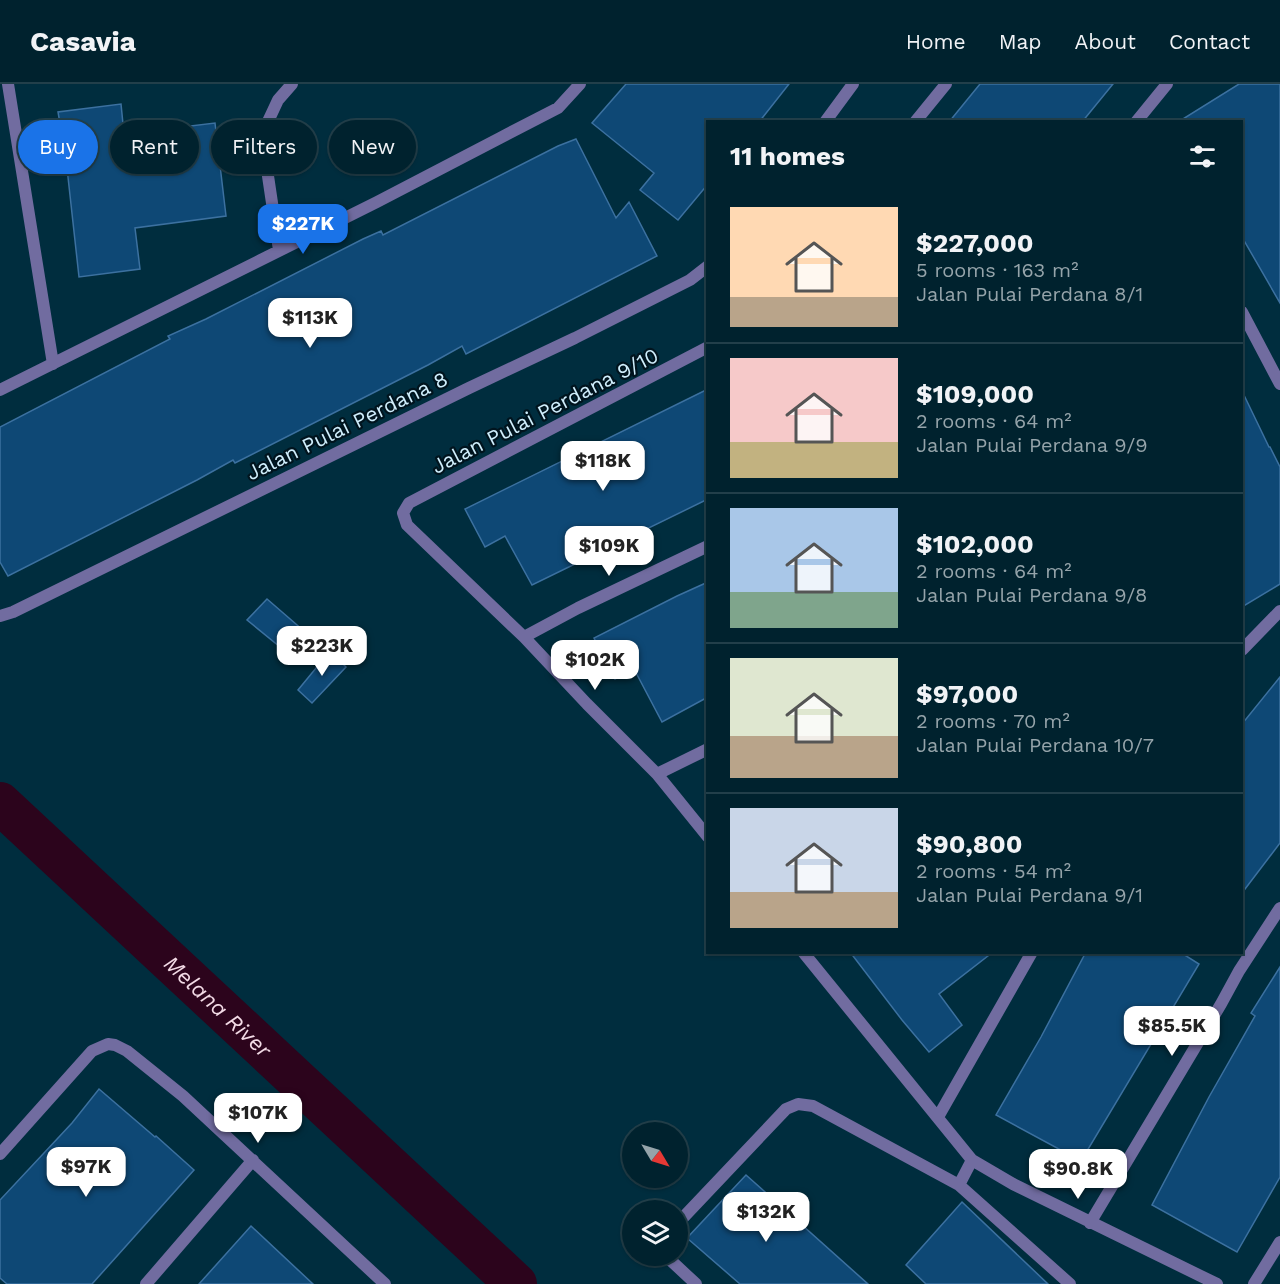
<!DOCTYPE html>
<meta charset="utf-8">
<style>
body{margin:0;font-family:"Work Sans",sans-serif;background:#0e2f3a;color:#f1f3f6;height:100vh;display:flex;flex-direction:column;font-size:22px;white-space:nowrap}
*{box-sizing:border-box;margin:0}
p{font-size:20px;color:#95a4aa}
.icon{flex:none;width:33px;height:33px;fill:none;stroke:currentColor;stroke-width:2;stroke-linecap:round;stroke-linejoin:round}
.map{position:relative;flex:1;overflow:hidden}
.drawer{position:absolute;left:706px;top:36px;width:537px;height:834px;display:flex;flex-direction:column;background:#00222e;border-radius:0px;box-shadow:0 2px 4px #0004,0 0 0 2px #223f4a}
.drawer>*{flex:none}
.top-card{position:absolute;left:18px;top:36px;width:570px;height:54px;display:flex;gap:12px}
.needle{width:39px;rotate:128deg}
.controls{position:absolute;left:622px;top:1038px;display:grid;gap:12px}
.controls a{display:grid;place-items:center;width:66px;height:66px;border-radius:50%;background:#00222e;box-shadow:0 2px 4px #0004,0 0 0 2px #223f4a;font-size:30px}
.price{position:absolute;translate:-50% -51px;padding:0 14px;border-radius:12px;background:#fff;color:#222;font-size:20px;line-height:39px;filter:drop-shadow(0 2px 3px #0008)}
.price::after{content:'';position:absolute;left:50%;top:36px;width:18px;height:14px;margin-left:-9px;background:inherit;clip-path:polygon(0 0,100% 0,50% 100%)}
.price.selected{background:#1a73e8;color:#fff}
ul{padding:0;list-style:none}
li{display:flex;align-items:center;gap:18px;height:150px;padding:0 24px}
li+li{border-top:2px solid #223f4a}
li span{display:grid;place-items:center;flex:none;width:168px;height:120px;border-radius:0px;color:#555}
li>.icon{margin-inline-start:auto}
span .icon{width:72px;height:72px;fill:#fffc;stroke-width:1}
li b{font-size:26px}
h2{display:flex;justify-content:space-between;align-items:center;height:72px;padding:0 24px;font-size:26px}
.pill{padding:0 21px;border-radius:27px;background:#00222e;box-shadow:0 2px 4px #0004,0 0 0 2px #223f4a;font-size:21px;line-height:54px}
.pill.selected{background:#1a73e8;color:#fff}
header{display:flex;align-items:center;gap:36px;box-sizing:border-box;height:84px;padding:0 30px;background:#00222e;border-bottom:2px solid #223f4a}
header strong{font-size:28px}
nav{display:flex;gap:33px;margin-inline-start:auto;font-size:21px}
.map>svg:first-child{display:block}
</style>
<header>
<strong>Casavia</strong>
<nav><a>Home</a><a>Map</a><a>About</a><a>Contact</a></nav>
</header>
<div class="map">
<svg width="1280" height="1200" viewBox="0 0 1280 1200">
<rect width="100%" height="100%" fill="#002d3e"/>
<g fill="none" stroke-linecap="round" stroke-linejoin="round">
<path stroke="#2c041c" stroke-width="42" id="s1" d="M0,719L516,1200"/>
</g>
<path fill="#0e4875" stroke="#3c71a0" stroke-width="1.5" d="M626,0H789L759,38H708V100L678,136L640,106L654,89L592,39Z
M980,0H1113L1082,38H949Z
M1239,0H1280V219L1242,153V38H1178Z
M121,20L124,50L215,39L226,132L135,144L140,185L79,193L66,75L58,28Z
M576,55L616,134L629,118L657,172L466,270L462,262L428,281L235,379L233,376L197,396L8,492L0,478V343L170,255L168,252L206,235L363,155L381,147L383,151L558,62Z
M708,305V415L532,501L505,452L485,463L465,425Z
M1242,307L1269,363H1270L1280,383V500L1242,523Z
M708,498V613L662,638L634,585L615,595L594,554L677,512Z
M267,515L304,547L285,567L247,536Z
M330,567L346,583L312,619L298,606Z
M1280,593V759L1242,809V640Z
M850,868H993L939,910L962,941L929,968L902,936Z
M1086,868H1180L1199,880L1081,1077L996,1031L1041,953Z
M1280,883V1093L1237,1168L1152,1121L1209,1013L1255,932L1251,929Z
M99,1005L155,1053L156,1052L194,1086L92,1200H7L0,1194V1116L72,1039Z
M746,1091L868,1200H740L687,1154Z
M962,1118L1048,1200H926L906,1181Z
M251,1142L313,1200H199Z"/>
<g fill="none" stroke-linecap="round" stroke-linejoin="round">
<path stroke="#716ca0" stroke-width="12" d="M8,0L53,280
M825,38L853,0
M915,38L946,0
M1136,38L1167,0
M279,166L268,92L264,46L278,16L292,0
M1242,228L1280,300
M708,263L409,419L403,429L407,441L524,553L587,620L657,690L708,753
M0,306L377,118L500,54L558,24L580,0
M0,532L13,528L469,304L575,254L690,196L708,182
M524,553L578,524L708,462
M1242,566L1280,527
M657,690L708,665
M803,868L972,1076L1013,1100L1217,1200
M938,1033L1032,868
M0,1070L92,967L108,960L115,961L127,967L183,1012L385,1200
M959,1101L972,1076
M678,1139L786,1025L798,1020L813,1022L959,1101L1070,1200
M1090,1139L1221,920L1239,887L1280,824
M666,1172L696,1200
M146,1200L253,1076
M1254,1200L1280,1158"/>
</g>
<g text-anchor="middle" stroke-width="4.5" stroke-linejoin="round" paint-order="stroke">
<g font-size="21" fill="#cfeefc" stroke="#00141e">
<text transform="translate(545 327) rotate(-27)" y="7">Jalan Pulai Perdana 9/10</text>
<text transform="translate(347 342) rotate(-26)" y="7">Jalan Pulai Perdana 8</text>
</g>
<g font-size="22" font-style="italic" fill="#f3dbe6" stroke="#00141e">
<text dy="8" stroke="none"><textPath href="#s1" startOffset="298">Melana River</textPath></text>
</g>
</g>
</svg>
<div class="controls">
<a><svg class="needle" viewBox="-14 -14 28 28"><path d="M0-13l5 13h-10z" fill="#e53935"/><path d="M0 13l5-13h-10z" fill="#95a4aa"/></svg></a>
<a><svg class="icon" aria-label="layers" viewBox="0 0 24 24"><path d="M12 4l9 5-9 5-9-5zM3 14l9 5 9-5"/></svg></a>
</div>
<b class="price selected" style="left:303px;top:171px">$227K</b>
<b class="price" style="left:310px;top:265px">$113K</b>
<b class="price" style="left:603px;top:408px">$118K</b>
<b class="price" style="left:609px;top:493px">$109K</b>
<b class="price" style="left:322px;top:593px">$223K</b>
<b class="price" style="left:595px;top:607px">$102K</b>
<b class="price" style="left:1172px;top:973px">$85.5K</b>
<b class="price" style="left:258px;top:1060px">$107K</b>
<b class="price" style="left:86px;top:1114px">$97K</b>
<b class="price" style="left:1078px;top:1116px">$90.8K</b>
<b class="price" style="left:766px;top:1159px">$132K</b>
<div class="top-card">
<a class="pill selected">Buy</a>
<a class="pill">Rent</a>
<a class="pill">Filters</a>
<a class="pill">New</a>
</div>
<section class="drawer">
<h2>11 homes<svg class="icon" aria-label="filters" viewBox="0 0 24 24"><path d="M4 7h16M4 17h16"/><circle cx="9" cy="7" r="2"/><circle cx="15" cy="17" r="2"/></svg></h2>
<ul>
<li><span style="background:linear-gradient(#ffd9b3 75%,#b9a48a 0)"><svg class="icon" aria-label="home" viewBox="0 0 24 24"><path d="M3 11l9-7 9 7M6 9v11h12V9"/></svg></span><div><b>$227,000</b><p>5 rooms · 163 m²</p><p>Jalan Pulai Perdana 8/1</p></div></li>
<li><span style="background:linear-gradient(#f6c9c9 70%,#c2b280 0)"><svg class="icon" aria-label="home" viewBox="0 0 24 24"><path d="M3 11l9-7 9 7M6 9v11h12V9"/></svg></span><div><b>$109,000</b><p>2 rooms · 64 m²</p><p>Jalan Pulai Perdana 9/9</p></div></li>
<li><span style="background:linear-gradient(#a9c7e8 70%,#7fa58c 0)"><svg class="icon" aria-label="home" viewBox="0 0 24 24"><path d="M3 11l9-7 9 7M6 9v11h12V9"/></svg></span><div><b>$102,000</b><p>2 rooms · 64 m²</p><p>Jalan Pulai Perdana 9/8</p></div></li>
<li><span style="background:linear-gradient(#dfe7d0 65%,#b9a48a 0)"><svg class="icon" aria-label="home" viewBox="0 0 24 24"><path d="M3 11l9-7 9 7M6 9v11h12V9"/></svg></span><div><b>$97,000</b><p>2 rooms · 70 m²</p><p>Jalan Pulai Perdana 10/7</p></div></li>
<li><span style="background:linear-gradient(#c9d6e8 70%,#b9a48a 0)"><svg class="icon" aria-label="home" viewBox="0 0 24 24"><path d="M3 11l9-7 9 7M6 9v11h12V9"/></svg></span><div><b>$90,800</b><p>2 rooms · 54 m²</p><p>Jalan Pulai Perdana 9/1</p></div></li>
</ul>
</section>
</div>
